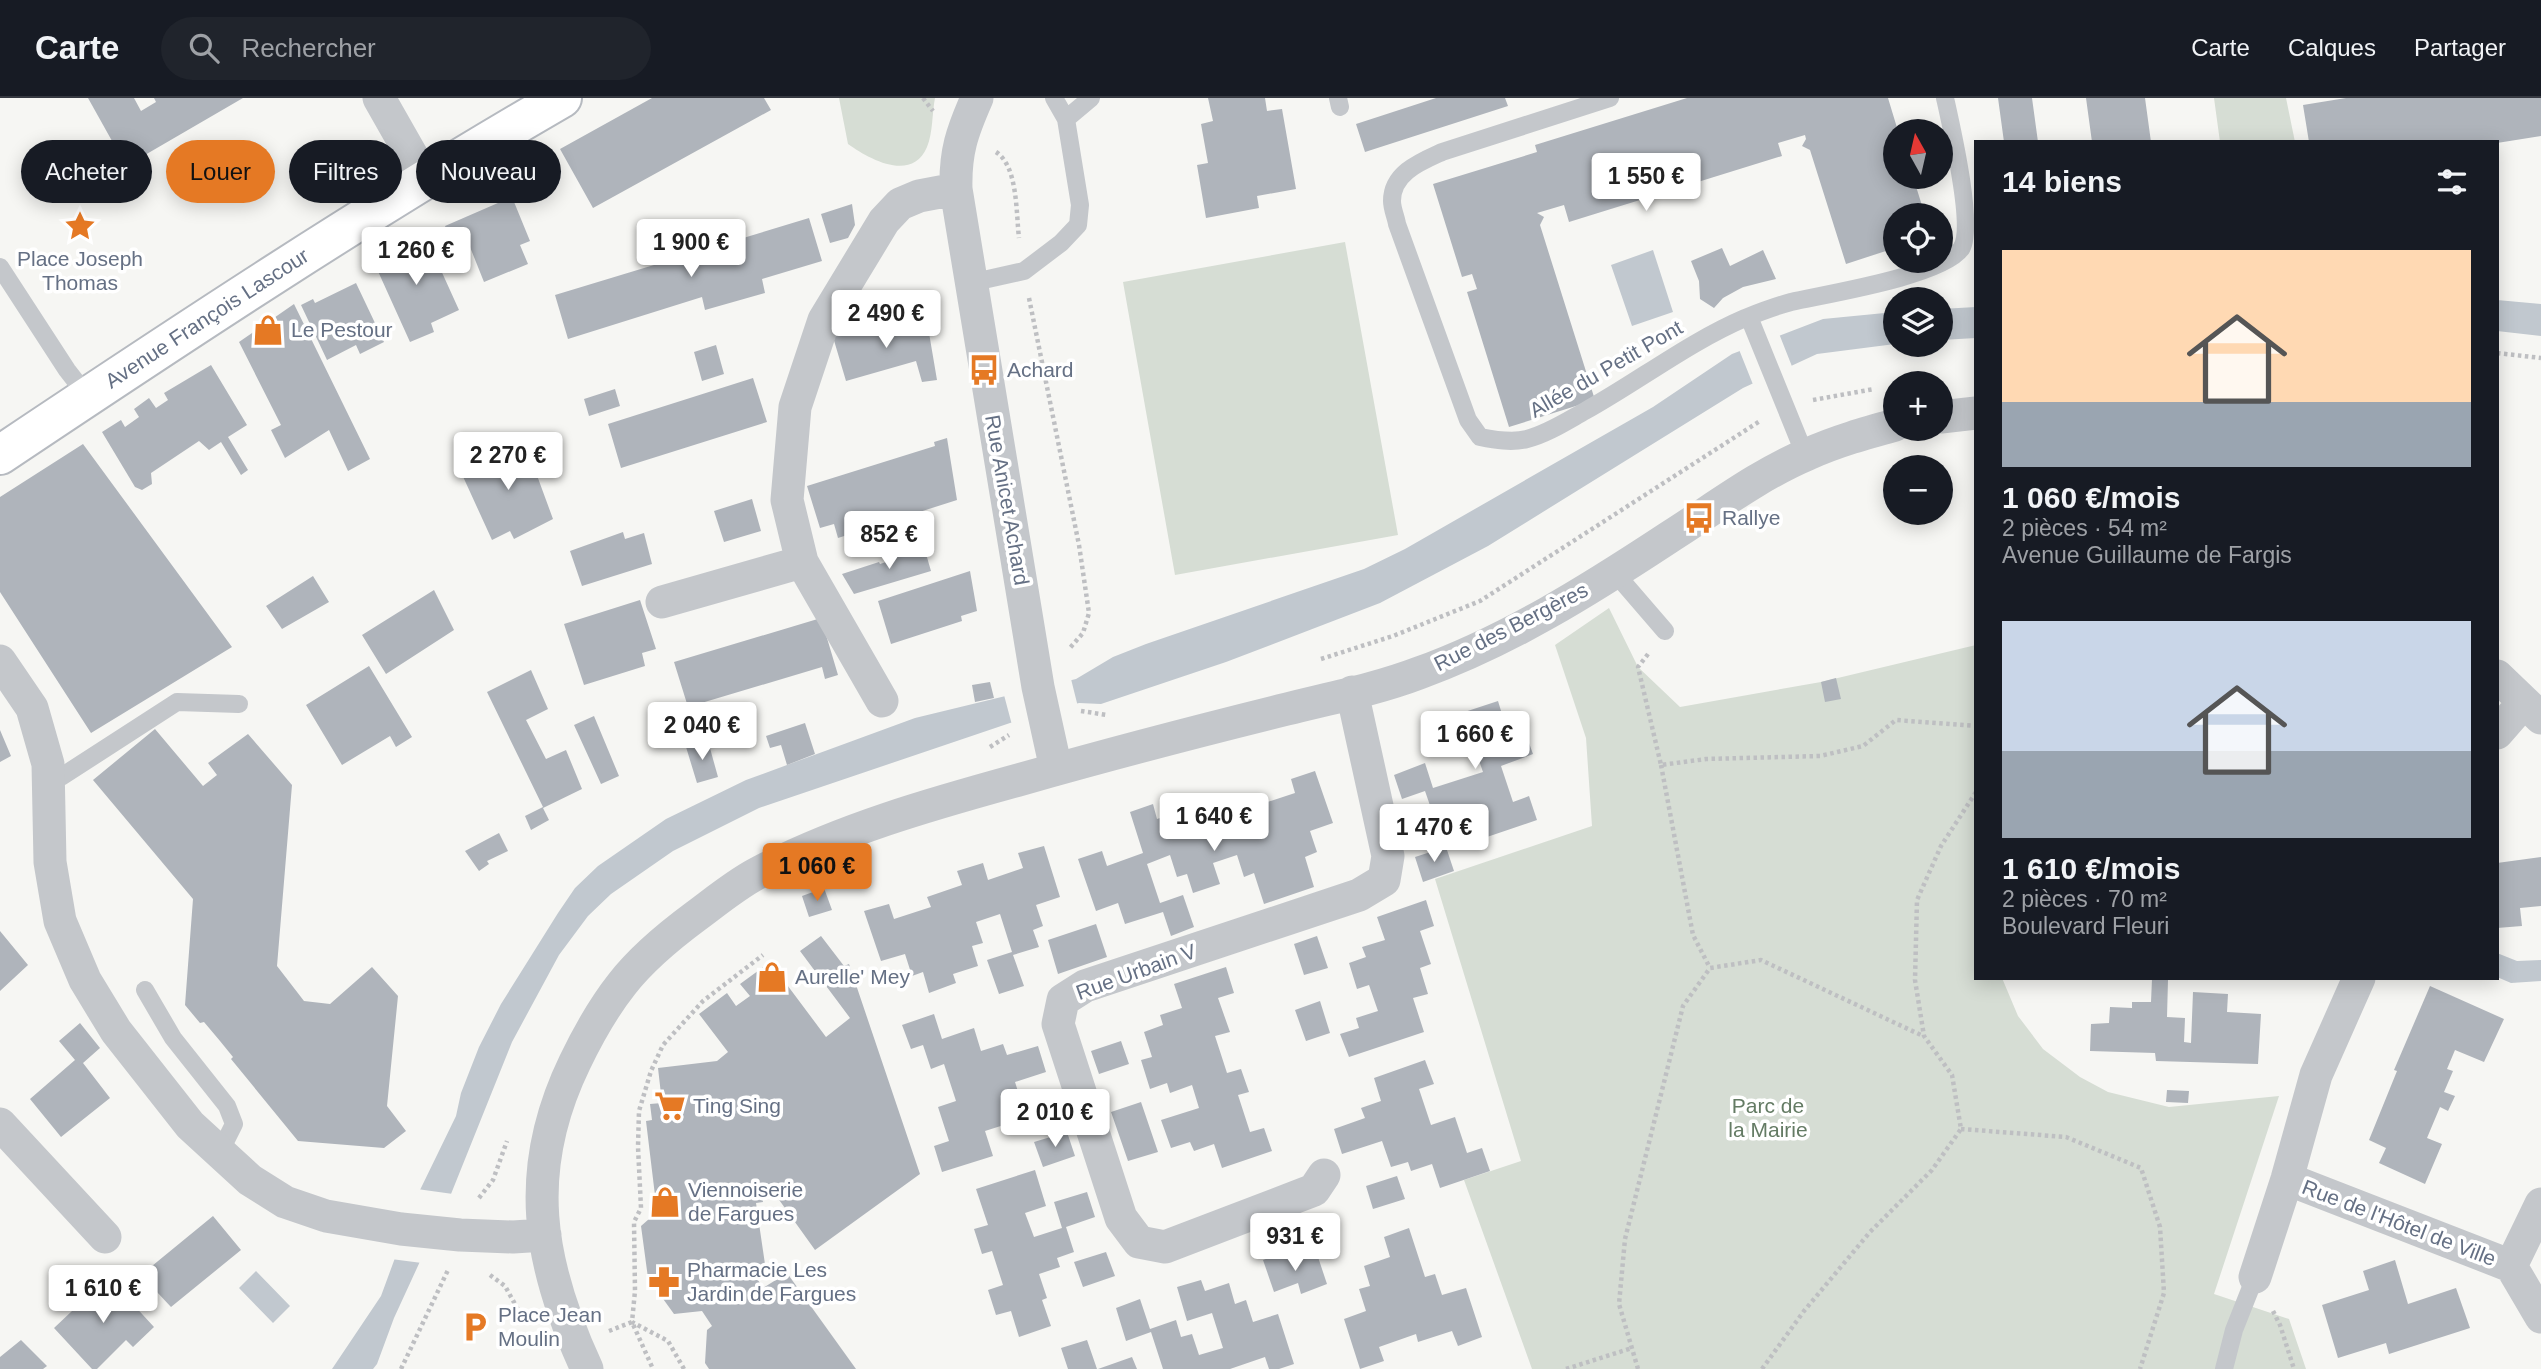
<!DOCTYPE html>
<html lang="fr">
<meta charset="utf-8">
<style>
body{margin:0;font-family:Helvetica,sans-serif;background:#20242c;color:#f1f3f6;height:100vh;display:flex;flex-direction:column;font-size:26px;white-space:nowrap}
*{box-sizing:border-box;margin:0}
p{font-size:23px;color:#9ea1a6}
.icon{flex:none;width:38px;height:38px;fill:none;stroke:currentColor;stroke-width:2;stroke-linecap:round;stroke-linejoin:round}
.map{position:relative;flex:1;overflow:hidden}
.side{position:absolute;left:1974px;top:42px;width:525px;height:840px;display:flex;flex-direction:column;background:#171b24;border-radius:0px;box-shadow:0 4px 18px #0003}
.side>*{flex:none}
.banner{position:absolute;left:21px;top:42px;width:665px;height:63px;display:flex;gap:14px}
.needle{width:46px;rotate:352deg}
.controls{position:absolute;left:1883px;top:21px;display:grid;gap:14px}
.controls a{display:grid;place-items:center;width:70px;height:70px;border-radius:50%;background:#171b24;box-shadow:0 4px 18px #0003;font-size:35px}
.price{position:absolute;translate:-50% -60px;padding:0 16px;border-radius:7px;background:#fff;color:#222;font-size:23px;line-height:46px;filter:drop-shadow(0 2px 4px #0008)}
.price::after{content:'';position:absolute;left:50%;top:42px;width:21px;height:16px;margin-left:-10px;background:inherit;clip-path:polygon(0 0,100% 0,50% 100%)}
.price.on{background:#e57924;color:#111}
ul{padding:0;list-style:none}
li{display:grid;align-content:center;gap:14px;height:371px;padding:0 28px}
li span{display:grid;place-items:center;height:217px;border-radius:0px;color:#555}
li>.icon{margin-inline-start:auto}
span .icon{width:126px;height:126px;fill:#fffc;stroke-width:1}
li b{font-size:30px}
h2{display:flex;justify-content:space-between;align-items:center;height:84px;padding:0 28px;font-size:30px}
.chip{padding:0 24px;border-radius:32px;background:#171b24;box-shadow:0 4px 18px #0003;font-size:24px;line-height:63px}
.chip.on{background:#e57924;color:#111}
header{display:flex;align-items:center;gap:42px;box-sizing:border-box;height:98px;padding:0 35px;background:#171b24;border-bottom:2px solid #363941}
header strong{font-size:33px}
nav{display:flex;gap:38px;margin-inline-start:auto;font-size:24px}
.search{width:490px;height:63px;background:#20242c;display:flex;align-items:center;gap:18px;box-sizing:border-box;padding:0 24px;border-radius:38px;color:#9ea1a6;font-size:26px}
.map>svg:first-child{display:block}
</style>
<header>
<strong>Carte</strong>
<div class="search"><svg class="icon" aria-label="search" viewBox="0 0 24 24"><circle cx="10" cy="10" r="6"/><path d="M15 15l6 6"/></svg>Rechercher</div>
<nav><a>Carte</a><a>Calques</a><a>Partager</a></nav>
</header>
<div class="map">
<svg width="2541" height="1271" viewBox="0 0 2541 1271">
<rect width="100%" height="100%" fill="#f6f6f3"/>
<path fill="#d6ddd4" d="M839,0H935C932,15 933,35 927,49C912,85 869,61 848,46Z
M2214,0H2286L2295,44H2220Z
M1345,144L1398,437L1175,477L1123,184Z
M1609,510L1638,569L1680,609L1821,584L1976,547V880H2002L2018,918L2043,951L2080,979L2108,994L2169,1009L2279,998L2214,1196L2289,1221L2306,1271H1532L1464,1082L1521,1063L1435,781L1592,728L1586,640L1555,547Z"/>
<path fill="#c1c8cf" d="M1653,152L1673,214L1632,228L1611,167Z
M2497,202L2541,206V238L2497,233Z
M1976,209V240L1941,242V211Z
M1895,214V246L1817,256L1743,290L1488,448L1380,505L1226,564L1101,606L1079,605L1010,625L759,710L673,753L611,796L588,818L559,857L512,944L451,1096L394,1220L377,1266L373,1271H332L381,1198L420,1092L456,1018L461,995L479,949L501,906L558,815L575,790L598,768L666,721L746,682L915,620L1076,581L1113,559L1146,546L1364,471L1405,451L1653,309L1732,256L1823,221Z
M2497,855L2517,863L2541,862V883L2511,885L2497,879Z
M256,1173L290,1208L273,1225L239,1190Z"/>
<path fill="#f6f6f3" d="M1778,233L1793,271L1754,289L1738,249Z
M1071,581L1078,609L1012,627L1004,597Z
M417,1091L453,1096L422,1165L391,1161Z"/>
<path fill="#afb4bb" d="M88,0H134L141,13L156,4L154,0H243L126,68Z
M652,0H764L771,12L593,110L560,51Z
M1208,0H1265L1267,13L1282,11L1296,91L1257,98L1259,110L1206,120L1197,67L1208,65L1201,26L1213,23Z
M1436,0H1505L1508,8L1365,54L1356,26Z
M1687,0H1888L1898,33H1895V79H1913L1925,117H1895V150L1846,166L1810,52L1802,48L1806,41L1805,37L1778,45L1782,58L1569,124L1564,107L1537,115L1544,119L1540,127L1595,302L1509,329L1467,194L1477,191L1472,176L1462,179L1433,86L1537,54L1535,47Z
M1998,0H2032L2038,44H2004Z
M2086,0H2145L2151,44H2092Z
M2346,0H2541V38L2497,45L2309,44L2303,7Z
M512,99L530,143L520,147L528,166L484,184L468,144L454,150L445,128Z
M852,106L855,127L848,140L830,145L821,116Z
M809,120L822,163L762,181L765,195L705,212L702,199L568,241L555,197Z
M425,137L459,212L431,225L434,234L410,244L372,160Z
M1722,150L1730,168L1763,152L1776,181L1743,189L1723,200L1714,210L1700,201L1699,183L1691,163Z
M356,185L384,244L360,256L356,247L327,262L301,207L313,201L315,205Z
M294,206L370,361L348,373L329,332L285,360L271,332L281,327L239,244Z
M905,219L910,232L928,229L937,282L922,284L916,263L846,283L833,239Z
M716,247L724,276L702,283L694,254Z
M211,267L247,327L228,339L248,372L241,377L221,344L209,352L199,343L151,375L152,386L142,392L135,389L102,334L121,322L125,329L139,319L134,311L149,300L156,310L168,302L164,295Z
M753,280L767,324L621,370L608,326Z
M615,291L620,308L589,318L584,301Z
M947,340L957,402L838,440L834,426L820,430L807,388L935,348L934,344Z
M524,342L553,421L514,441L510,433L492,442L460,372Z
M83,346L232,549L91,635L0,494V399Z
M752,401L761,433L724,444L714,413Z
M623,434L625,441L644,435L652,466L582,488L570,453Z
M924,449L931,473L854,496L842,476L879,464L880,466L895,461L894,458Z
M970,473L977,513L961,518L962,523L891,546L878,503Z
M313,478L329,504L282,531L266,508Z
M434,492L454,532L386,576L362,537Z
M640,502L656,551L642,555L645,568L584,587L564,526Z
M821,520L838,577L825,581L822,569L688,609L674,564Z
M369,568L412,639L396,649L390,638L342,667L306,607Z
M531,572L548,611L526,622L546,661L566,652L582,691L543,710L549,722L531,732L525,718L543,709L487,594Z
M1836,580L1841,601L1825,604L1821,584Z
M990,584L994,600L975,604L972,587Z
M1498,603L1509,639L1525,634L1533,656L1501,668L1513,704L1529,698L1537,722L1487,739L1479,716L1458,723L1455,712L1434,719L1425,693L1402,701L1394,677L1425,665L1433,690L1483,674L1475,651L1454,658L1450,648L1434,653L1425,627Z
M594,618L619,678L601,686L574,627Z
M805,625L815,656L787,667L781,647L770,650L766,638Z
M155,631L203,688L217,677L208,665L248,636L292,687L277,868L304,903L330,906L372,869L398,898L387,1008L406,1033L384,1050L298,1043L231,961L233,959L220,943L204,924L200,925L185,907L193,801L93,682Z
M0,632L11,658L0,664Z
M708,643L718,679L697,685L686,649Z
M1315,673L1333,725L1310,733L1317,754L1305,759L1314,789L1264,806L1254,775L1244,779L1237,757L1213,765L1220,786L1193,795L1187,776L1177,779L1170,757L1147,766L1160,805L1183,797L1194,829L1171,838L1163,814L1125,826L1118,805L1096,813L1078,761L1102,753L1107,768L1143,755L1130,714L1153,706L1157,721L1194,709L1195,713L1220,705L1225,718L1295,695L1291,681Z
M499,735L508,753L487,763L489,766L479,773L465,753Z
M1044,748L1060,799L1036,807L1043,828L1033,832L1039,849L1013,857L1024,888L999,896L987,862L1012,854L1000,816L976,824L983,845L972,848L978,868L953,876L956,885L929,895L923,874L912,878L905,856L881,863L864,813L889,806L894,821L931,809L927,799L962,787L957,773L983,765L988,782L1023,770L1018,755Z
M1446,749L1454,773L1423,784L1415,759Z
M2541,759V808L2520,810L2522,828L2497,830V765Z
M824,790L832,812L809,819L802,798Z
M1426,802L1434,828L1420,833L1431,866L1420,870L1428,896L1413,900L1424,934L1349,959L1340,936L1359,930L1356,920L1378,913L1369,887L1357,891L1349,865L1366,859L1362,849L1385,842L1377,819Z
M1096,826L1107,859L1058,876L1048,842Z
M0,833L28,867L0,893Z
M821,838L844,868L849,866L920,1076L815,1152L767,1085L760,1086L763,1104L756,1105L766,1173L756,1174L758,1182L763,1190L787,1175L856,1271H709L705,1265L707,1232L712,1228L702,1213L674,1216L648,1180L641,1128L657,1114L646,1023L652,1022L650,1006L662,1005L658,970L717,963L728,954L699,916L727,895L736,908L750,898L740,886L770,864L826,939L850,920L800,853Z
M1317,838L1328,870L1304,877L1294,846Z
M1226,869L1234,895L1218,900L1230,934L1215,938L1227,975L1241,971L1249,994L1238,997L1250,1034L1264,1030L1272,1053L1222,1070L1214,1046L1194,1053L1190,1044L1171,1050L1161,1022L1199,1010L1192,987L1170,995L1167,985L1150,991L1141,962L1152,959L1144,934L1163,927L1160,917L1182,910L1174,886Z
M2152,881L2168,882L2167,919L2185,920L2184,944L2191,945L2193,894L2228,896L2227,914L2261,916L2258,966L2156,963L2155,955L2090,953L2091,926L2109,925L2110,909L2132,910V904H2151Z
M2430,888L2504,921L2484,964L2455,952L2447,971L2453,973L2444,994L2455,998L2448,1013L2440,1009L2427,1040L2442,1046L2425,1086L2379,1065L2386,1050L2369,1042L2397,973L2394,972Z
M1320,903L1330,935L1306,943L1295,912Z
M934,916L942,941L974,930L981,953L1003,946L1007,957L1038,948L1046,974L1015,984L1023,1009L1004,1015L1007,1026L985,1033L993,1058L942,1074L934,1048L949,1043L938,1009L956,1003L944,966L931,971L923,947L911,951L902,927Z
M80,925L100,950L83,965L110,1000L61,1039L30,1001L75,962L59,943Z
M1121,943L1129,966L1099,976L1091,953Z
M1425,962L1434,986L1419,991L1431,1027L1455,1019L1467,1055L1482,1050L1490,1073L1440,1090L1432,1066L1411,1073L1408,1064L1391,1069L1382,1043L1342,1056L1334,1031L1365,1020L1361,1010L1381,1003L1374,980Z
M2167,992L2189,993L2188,1005L2166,1004Z
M1141,1004L1158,1054L1128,1063L1111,1014Z
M1067,1034L1075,1058L1043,1069L1034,1044Z
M1035,1072L1046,1108L1025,1115L1034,1139L1062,1130L1054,1104L1087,1094L1095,1119L1066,1129L1074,1154L1057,1160L1060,1169L1039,1176L1047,1200L1042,1202L1051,1228L1019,1239L1011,1213L996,1217L988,1192L1003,1187L992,1153L982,1156L974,1131L988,1127L976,1091Z
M1397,1078L1405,1101L1373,1111L1366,1088Z
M213,1118L241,1152L171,1209L141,1177Z
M1409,1130L1425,1179L1435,1176L1442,1197L1466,1190L1482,1239L1458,1248L1452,1233L1418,1244L1416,1236L1379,1249L1384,1263L1360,1271L1344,1221L1366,1213L1359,1191L1370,1188L1364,1168L1390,1159L1384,1139Z
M1287,1153L1291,1165L1317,1156L1327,1186L1301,1196L1298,1185L1274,1194L1263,1162Z
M1106,1154L1115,1178L1083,1189L1074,1164Z
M2395,1162L2408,1206L2456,1190L2470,1230L2389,1256L2386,1245L2338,1260L2322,1207L2369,1192L2363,1173Z
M108,1179L154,1229L133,1249L126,1242L97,1271H92L54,1230Z
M1201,1182L1205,1193L1229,1185L1235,1206L1246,1202L1253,1224L1278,1216L1294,1266L1279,1271H1269L1265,1259L1230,1271H1163L1151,1234L1126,1243L1116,1210L1140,1201L1150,1231L1176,1222L1181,1239L1192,1236L1199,1257L1223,1250L1212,1215L1187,1223L1177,1189Z
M21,1242L47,1268L43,1271H0V1259Z
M1087,1242L1097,1271H1068L1061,1250Z
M1132,1259L1137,1271H1098Z"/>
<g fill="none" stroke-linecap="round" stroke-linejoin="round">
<defs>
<g id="secondary">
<path id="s1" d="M0,357C184,234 370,111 562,0"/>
</g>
</defs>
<use href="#secondary" stroke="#b6bac0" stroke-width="42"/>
<path stroke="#bebfc2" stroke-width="4.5" stroke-dasharray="3.5 3.5" stroke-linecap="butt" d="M923,0L933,13
M996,54C1018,68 1016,115 1019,140
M1029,200L1079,447L1089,515L1083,535L1069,551
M2497,255L2541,260
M1906,285L1929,281
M1813,302L1874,291
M1648,556L1638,569L1661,667L1706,661L1820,658L1863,648L1896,622L1976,628
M1321,561L1393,538L1480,503L1760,323
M1081,613L1107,617
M990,649L1009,637
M1661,667L1693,837L1710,870
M1961,1031L2066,1039L2141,1070L2160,1129L2164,1195L2140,1271
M479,1100L493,1082L507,1043
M490,1177L505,1188L526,1226
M2273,1213L2280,1227L2294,1271
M609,1233L632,1224L653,1271
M401,1271L448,1172
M684,1271L668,1243L632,1224L635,1193L634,1124L641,1110L638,1049L639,1013L651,973L663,947L703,903L763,857
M1566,1271L1632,1250
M1638,1271L1619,1206L1625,1141L1683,908L1710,870L1761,862L1923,938
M1762,1271L1804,1213L1870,1134L1932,1072L1961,1031L1952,977L1924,938L1915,882L1917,802L1941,748L1976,694"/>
<path stroke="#c4c7cb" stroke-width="18" d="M1338,0L1340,9
M1610,0L1442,54C1420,64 1392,75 1392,103C1392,111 1396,119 1397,126L1468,322L1480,339C1495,342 1512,345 1527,341C1547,336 1567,323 1585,313C1639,283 1689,244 1745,220C1760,214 1776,208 1791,204C1826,196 1941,178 1961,151C1975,131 1951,27 1945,0
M1066,21L1091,0
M0,169L67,272L88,299
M970,185L1024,173L1061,145L1078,127L1080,107L1066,21L1054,0
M1749,219L1805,357
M1615,475L1665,533
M61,679L177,604L239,606
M145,892L173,940L227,1008L234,1026L220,1054
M2224,1271L2234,1232L2255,1179"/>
<path stroke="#c4c7cb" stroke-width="33" d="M379,0L425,81
M977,0C962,34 955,54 956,91L1038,589L1056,671
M1941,319L1976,315
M662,504L802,464
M0,563L32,610L48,666L50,764L60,823L85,882L116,933L190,1027L250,1082L285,1104L326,1118L401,1131L460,1137L513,1139L545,1137
M2497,578L2541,620
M882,603L802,464L787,402L795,309L824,222L884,123L900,106L919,98L956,91
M2497,635L2524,604
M0,1026L105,1139
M1324,1077L1314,1092L1165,1149L1139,1144L1121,1120L1058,926L1063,902L1085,888L1359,797L1384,782L1388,758L1352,594
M2287,1081L2511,1168L2541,1219
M2511,1168L2541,1106
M2255,1179L2287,1081L2316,977L2359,880
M587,1271C538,1165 522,1073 575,964C588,937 603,910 622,886C642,860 669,838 696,818C715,804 734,788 756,776C839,732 931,706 1022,681C1110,656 1198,633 1287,611C1331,600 1377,591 1419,575C1508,543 1589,492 1668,440C1714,411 1758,377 1808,356C1837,343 1866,335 1895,327"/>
<use href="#secondary" stroke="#fff" stroke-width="38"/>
</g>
<defs>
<symbol id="sight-bare" viewBox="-9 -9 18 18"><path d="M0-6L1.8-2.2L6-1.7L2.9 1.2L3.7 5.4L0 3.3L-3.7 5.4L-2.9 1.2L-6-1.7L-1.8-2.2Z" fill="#e57924" stroke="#fff" stroke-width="2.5" paint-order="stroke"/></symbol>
<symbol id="shop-bare" viewBox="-9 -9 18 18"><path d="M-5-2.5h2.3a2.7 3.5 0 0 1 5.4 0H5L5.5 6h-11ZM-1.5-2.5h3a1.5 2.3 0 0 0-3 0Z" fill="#e57924" stroke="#fff" stroke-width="2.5" paint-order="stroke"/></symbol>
<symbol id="bus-bare" viewBox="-9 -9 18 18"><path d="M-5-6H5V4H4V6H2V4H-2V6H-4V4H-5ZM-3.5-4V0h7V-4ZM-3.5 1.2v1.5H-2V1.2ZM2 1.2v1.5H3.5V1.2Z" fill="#e57924" stroke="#fff" stroke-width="2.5" paint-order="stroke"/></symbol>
<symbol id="supermarket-bare" viewBox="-9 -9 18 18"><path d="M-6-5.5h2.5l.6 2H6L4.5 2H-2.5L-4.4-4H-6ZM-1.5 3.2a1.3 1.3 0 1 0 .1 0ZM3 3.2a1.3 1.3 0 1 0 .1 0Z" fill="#e57924" stroke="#fff" stroke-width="2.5" paint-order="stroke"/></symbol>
<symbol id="pharmacy-bare" viewBox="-9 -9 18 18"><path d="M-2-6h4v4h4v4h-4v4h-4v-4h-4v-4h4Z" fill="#e57924" stroke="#fff" stroke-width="2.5" paint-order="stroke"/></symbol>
<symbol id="parking-bare" viewBox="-9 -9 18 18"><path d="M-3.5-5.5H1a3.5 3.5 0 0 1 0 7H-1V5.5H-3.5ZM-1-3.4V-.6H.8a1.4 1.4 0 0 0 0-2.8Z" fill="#e57924" stroke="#fff" stroke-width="2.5" paint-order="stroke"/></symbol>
</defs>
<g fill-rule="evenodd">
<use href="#sight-bare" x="58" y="106" width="44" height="44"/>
<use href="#shop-bare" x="246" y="210" width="44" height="44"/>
<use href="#bus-bare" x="962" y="250" width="44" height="44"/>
<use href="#bus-bare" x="1677" y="398" width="44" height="44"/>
<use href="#shop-bare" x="750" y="857" width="44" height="44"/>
<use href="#supermarket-bare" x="648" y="986" width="44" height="44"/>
<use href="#shop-bare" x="643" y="1082" width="44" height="44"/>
<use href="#pharmacy-bare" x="642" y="1162" width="44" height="44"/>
<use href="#parking-bare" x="453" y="1207" width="44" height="44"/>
</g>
<g text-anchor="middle" stroke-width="7" stroke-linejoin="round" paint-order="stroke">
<g font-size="21" fill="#657084" stroke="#fff" text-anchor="start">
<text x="80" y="168" text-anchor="middle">Place Joseph<tspan x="80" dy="24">Thomas</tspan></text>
<text x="291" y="239">Le Pestour</text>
<text x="1007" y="279">Achard</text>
<text x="1722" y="427">Rallye</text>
<text x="795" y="886">Aurelle' Mey</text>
<text x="693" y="1015">Ting Sing</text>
<text x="688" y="1099">Viennoiserie<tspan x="688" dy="24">de Fargues</tspan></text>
<text x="687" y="1179">Pharmacie Les<tspan x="687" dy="24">Jardin de Fargues</tspan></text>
<text x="498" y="1224">Place Jean<tspan x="498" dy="24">Moulin</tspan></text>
</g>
<g font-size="21" fill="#657084" stroke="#fff">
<text dy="7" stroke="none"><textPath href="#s1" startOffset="248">Avenue François Lascour</textPath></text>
<text transform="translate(1606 271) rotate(-30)" y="7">Allée du Petit Pont</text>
<text transform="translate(1007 402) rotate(80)" y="7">Rue Anicet Achard</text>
<text transform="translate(1511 529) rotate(-27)" y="7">Rue des Bergères</text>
<text transform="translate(1136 874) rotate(-20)" y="7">Rue Urbain V</text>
<text transform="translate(2399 1125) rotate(21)" y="7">Rue de l'Hôtel de Ville</text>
</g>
<g font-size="21" fill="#647b64" stroke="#fff">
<text x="1768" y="1015">Parc de<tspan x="1768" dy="24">la Mairie</tspan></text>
</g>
</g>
</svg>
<div class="controls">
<a><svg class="needle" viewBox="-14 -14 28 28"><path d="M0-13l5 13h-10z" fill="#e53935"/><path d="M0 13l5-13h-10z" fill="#9ea1a6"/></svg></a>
<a><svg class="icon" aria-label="locate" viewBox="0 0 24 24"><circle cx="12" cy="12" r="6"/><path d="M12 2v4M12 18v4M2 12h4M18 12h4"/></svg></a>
<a><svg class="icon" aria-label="layers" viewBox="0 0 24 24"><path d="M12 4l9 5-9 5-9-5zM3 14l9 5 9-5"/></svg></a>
<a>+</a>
<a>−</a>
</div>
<b class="price" style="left:1646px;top:115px">1 550 €</b>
<b class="price" style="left:691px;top:181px">1 900 €</b>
<b class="price" style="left:416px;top:189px">1 260 €</b>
<b class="price" style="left:886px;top:252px">2 490 €</b>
<b class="price" style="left:508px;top:394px">2 270 €</b>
<b class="price" style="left:889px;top:473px">852 €</b>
<b class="price" style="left:702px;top:664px">2 040 €</b>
<b class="price" style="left:1475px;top:673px">1 660 €</b>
<b class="price" style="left:1214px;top:755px">1 640 €</b>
<b class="price" style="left:1434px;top:766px">1 470 €</b>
<b class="price on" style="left:817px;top:805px">1 060 €</b>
<b class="price" style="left:1055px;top:1051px">2 010 €</b>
<b class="price" style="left:1295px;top:1175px">931 €</b>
<b class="price" style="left:103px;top:1227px">1 610 €</b>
<div class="banner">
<a class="chip">Acheter</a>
<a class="chip on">Louer</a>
<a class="chip">Filtres</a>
<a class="chip">Nouveau</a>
</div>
<section class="side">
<h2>14 biens<svg class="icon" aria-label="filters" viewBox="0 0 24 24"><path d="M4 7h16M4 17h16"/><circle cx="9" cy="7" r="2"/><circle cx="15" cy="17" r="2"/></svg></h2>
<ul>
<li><span style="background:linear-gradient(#ffd9b3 70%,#9aa5b1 0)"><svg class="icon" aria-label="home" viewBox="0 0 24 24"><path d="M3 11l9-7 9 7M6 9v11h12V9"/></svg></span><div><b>1 060 €/mois</b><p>2 pièces · 54 m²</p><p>Avenue Guillaume de Fargis</p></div></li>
<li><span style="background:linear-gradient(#c9d6e8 60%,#9aa5b1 0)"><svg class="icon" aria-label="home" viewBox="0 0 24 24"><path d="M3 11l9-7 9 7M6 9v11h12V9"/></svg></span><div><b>1 610 €/mois</b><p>2 pièces · 70 m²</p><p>Boulevard Fleuri</p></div></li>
</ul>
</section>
</div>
